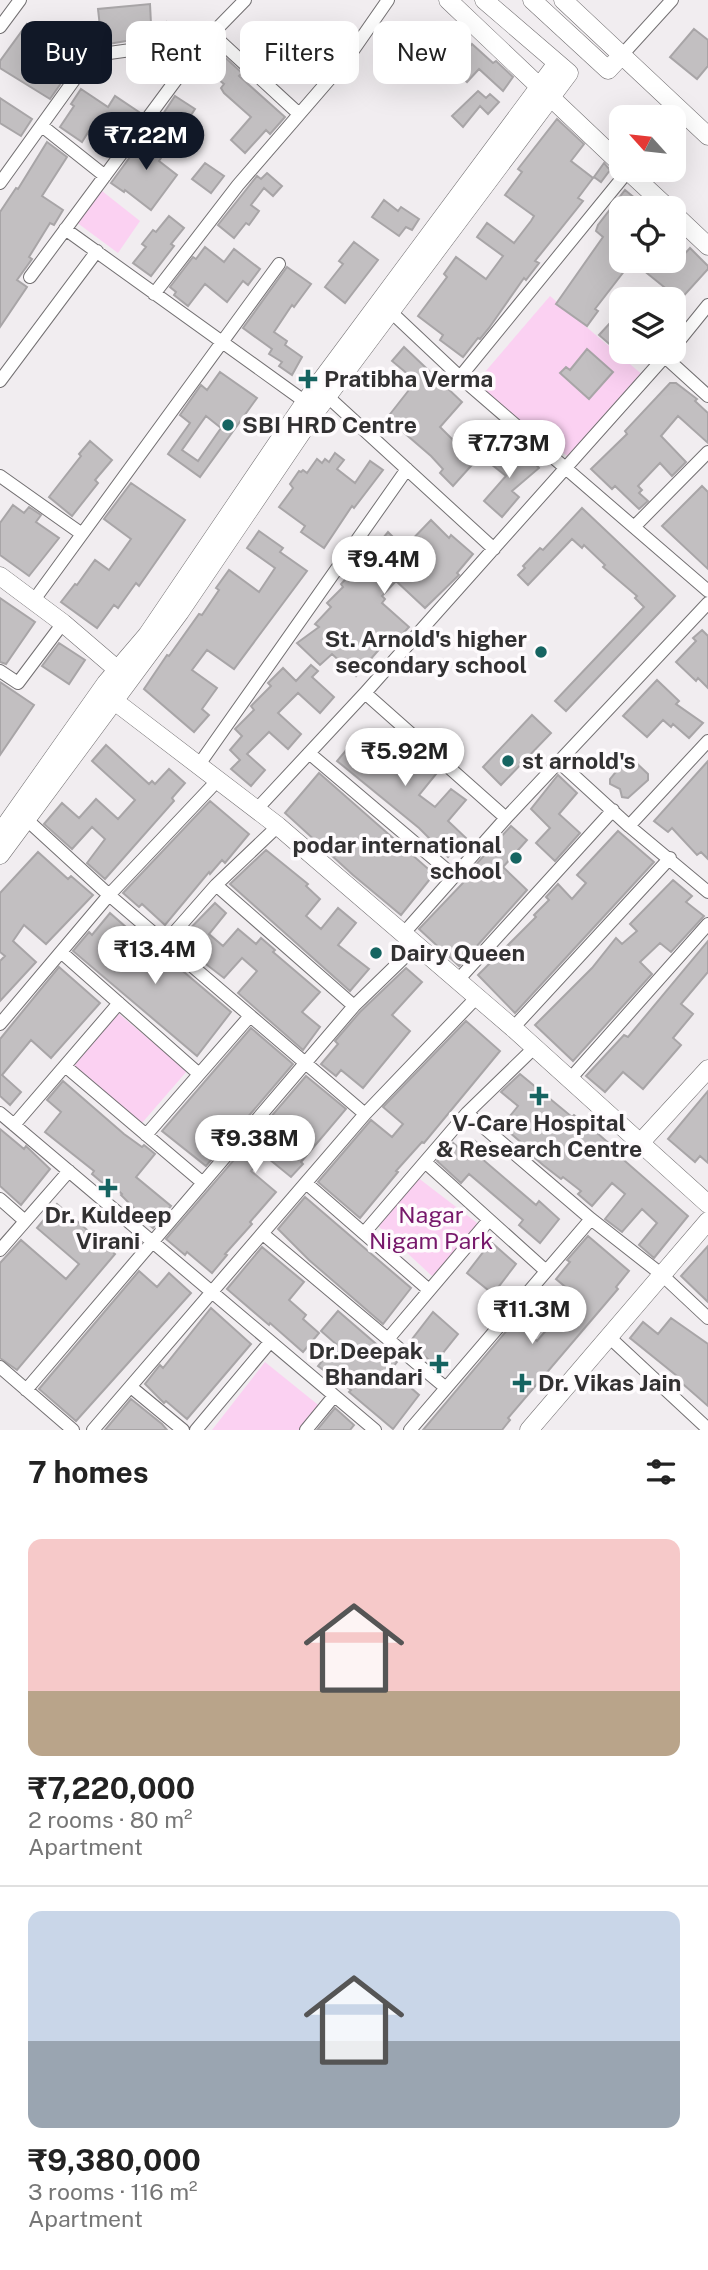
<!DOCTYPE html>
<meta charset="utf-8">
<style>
body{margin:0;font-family:"Public Sans",sans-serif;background:#f6f6f6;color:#222;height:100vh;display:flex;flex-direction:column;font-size:26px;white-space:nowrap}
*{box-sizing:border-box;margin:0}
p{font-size:23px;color:#767676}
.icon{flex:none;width:38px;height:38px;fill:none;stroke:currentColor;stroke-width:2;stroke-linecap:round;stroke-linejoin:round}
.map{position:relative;height:1430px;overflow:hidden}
.sheet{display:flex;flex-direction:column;background:#fff;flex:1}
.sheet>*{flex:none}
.banner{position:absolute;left:21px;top:21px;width:667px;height:63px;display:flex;gap:14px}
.needle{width:46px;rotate:297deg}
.fabs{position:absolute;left:609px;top:105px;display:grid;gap:14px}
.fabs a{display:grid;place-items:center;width:77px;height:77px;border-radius:14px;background:#fff;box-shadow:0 7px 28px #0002;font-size:35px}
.price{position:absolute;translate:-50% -60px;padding:0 16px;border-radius:24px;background:#fff;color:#222;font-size:23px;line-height:46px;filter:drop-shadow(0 2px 4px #0008)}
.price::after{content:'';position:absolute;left:50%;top:42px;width:21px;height:16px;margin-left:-10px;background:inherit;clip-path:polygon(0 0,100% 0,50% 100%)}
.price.on{background:#111827;color:#fff}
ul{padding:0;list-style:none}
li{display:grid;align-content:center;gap:14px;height:371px;padding:0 28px}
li+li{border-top:2px solid #e0e0e0}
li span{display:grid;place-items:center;height:217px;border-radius:14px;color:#555}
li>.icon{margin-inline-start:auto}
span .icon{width:126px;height:126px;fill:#fffc;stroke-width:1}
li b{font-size:30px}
h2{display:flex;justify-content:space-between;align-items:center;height:84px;padding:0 28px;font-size:30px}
.chip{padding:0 24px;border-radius:14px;background:#fff;box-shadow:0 7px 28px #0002;font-size:24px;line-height:63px}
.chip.on{background:#111827;color:#fff}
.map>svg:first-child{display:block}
</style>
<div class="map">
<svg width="708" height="1430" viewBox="0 0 708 1430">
<rect width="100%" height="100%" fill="#f1edf0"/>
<path fill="#fbd1f2" d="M97,187L140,221L118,253L72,219Z
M550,296L651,382L570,458L473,386Z
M118,1013L187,1071L142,1123L74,1066Z
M417,1177L481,1226L432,1276L376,1224Z
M265,1362L322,1408L299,1430H212Z"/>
<path fill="#c2bfc1" stroke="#a8a5a7" stroke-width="2" fill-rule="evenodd" d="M150,4L152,44L144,38L102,45L98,9Z
M167,22L194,40L179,61L175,59L164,75L145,62L156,46L153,44Z
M27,24L48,39L35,59L64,79L50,99L0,68V61Z
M694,29L708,40V66L697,79L670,57Z
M271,38L280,46L261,67L251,58Z
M472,44L493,63L496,61L513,77L503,91L479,69L467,82L451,68Z
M217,50L242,73L239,76L285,117L270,134L266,130L245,153L231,140L251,117L224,93L221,88L224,84L203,67Z
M81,89L108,107L115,96L139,112L129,128L126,126L116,141L92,126L82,142L60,127L74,106L71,104Z
M478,91L486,98L490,94L499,102L488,114L480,106L463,127L452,116Z
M175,96L195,109L181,130L161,117Z
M0,98L32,119L21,136L0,123Z
M557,119L584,144L571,161L593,178L578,198L583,201L535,261L539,263L526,280L524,278L489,328L480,339L478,338L463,357L440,340L443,335L418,316L447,277L444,274L456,257L486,279L500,260L503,256L477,237L487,223L514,243L531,221L534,216L505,195L522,172L518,169Z
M149,131L169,146L159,161L177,175L151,210L125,190L124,192L111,183Z
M47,142L67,157L42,196L63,210L54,225L50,223L29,257L32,259L17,280L27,287L0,327V212L16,188L18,189Z
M205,163L224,176L211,193L192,179Z
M604,163L610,170L601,182L594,177Z
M267,173L282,186L273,196L264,188L251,205L259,211L249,225L246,223L234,238L218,225L257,176L261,179Z
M625,190L647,208H621V261H632L595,309L598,311L587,326L556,304L603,237L596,231L598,225Z
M384,200L398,211L401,207L419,219L412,230L406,227L399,236L372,217Z
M169,216L184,228L171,244L174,246L151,276L133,263L146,247L142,244L153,230L156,232Z
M354,242L378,260L345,303L325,287L343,264L339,261Z
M205,247L224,262L234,249L260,269L248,285L243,281L227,302L205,284L188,306L174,295L176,292L170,287L193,257L196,259Z
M690,248L708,266V269L680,300L632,261H674V254L680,259Z
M287,267L311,284L294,307L292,305L274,332L287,341L285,345L302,357L292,375L279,366L282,362L269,354L272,349L243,328Z
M611,322L621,331V354L599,335Z
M404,347L462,402L440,427L468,455L472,451L479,457L453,486L440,473L443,469L431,456L387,418L416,381L392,361Z
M587,349L613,372L589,399L560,373L566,367L570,370Z
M220,372L257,398L200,477L168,454L190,423L180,415L201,385L207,390ZM206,416L221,428L198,461L182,450Z
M670,383H676L697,399L695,401L708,413V443L678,416L661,436L686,462L672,476L660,463L658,465L638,486L642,490L639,493L648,501L639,509L615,486L612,489L591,469L627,434L625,431Z
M90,441L112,460L95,480L98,483L72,516L49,497L81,456L79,454Z
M499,449L513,462L525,452L539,468L512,491L519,497L502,517L484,501L506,476L487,461Z
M335,453L344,460L337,469L355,483L370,461L383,470L354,508L352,506L324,548L301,532L305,526L279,507L293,488L290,484L299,471L301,472L303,470L307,473L317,459L322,463L325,459L329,462Z
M131,483L185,520L139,586L136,583L118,608L114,605L97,628L61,602L75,584L77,585L95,560L109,570L131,539L104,519Z
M702,486L708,492V569L662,526Z
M13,505L24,513L29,507L41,515L36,522L59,538L29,576L0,555V523Z
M582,508L675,596L566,711L555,701L644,607L635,598L637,596L603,567L605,565L584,545L582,548L572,539L528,585L518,575L525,568L523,566L540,548L543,550Z
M431,520L449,538L451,535L473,554L457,573L459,575L425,608L396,581L382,596L385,599L382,603L409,627L394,643L389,638L356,676L332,654L320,665L297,643L319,627L315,624L331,607L327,603L343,587L341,584L354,570L355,572L388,532L404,548Z
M259,531L283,548L280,552L307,571L234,669L207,650L192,670L217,688L202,709L209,715L194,732L144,689L167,655L169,656L199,614L202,615L219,590L216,588L229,570L259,592L275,568L247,548Z
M0,598L35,622L6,664L0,662Z
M702,630L708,636V688L698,678L696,681L676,662L696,641L693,638Z
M59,643L85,660L69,684L42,666Z
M311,665L318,671L312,677L334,697L320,713L298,693L278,713L301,734L288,749L269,732L247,754L265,770L251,786L231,769L240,760L230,750L242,736L235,729L254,710L251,706L271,686L268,683L283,668L296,681Z
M657,680L679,701L676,704L703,723L689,738L673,724L671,727L663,720L647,737L623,716Z
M0,682L34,705L0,755Z
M532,715L551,733L501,785L483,767Z
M368,734L386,748L395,737L436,774L419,795L435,807L451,789L466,800L448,821L466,838L448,857L419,828L337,761L353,742L358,746Z
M106,745L149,784L152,781L155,784L169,769L185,783L172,798L174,801L105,879L87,863L105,839L92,827L72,849L44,824L62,803L79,818L96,799L118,819L135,800L92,761Z
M629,756L648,774V780L628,798L622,797L620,789L610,784V779Z
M708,761V859L701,852L697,855L672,828L668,832L654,821Z
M319,773L434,874L401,915L353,875L285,813Z
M558,775L577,793L559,814L580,833L555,861L536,843L550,828L531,809Z
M210,801L249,834L225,863L222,860L210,874L209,872L165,925L142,904L139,907L123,893Z
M511,826L527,840L503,867L527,890L459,966L419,929L463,883L470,871Z
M618,831L654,862L515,1013L478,975L536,917L534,915L549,900L546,897L558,884L572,899L586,883L577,875Z
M266,850L308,884L306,886L320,899L306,916L321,929L338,908L356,923L338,945L369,969L350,991L230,884Z
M38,852L68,879L71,876L93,895L46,944L24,925L13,941L36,962L0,1001V961L5,956L0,952V893Z
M673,880L692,896L686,902L704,916L671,952L660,943L640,962L652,974L573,1061L535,1025L592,968L616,938L622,944L637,931L630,924Z
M215,903L226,913L209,934L223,946L238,929L256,944L261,938L275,950L273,952L320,992L302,1012L320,1027L303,1050L238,993L257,971L242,958L224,978L177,942Z
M110,913L135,935L117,958L131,970L152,945L231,1012L197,1056L73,951L89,932L92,935Z
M708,941V972L681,1004L693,1014L673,1038L681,1045L643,1089L623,1072L605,1092L586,1076L624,1035L628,1037Z
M59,967L100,1003L51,1058L31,1040L2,1075L21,1092L10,1105L0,1096V1039Z
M406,968L422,982L392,1015L410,1031L363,1088L341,1070L336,1076L321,1064L338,1044L335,1041L360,1012Z
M466,1021L500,1051L424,1143L422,1142L396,1171L398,1172L360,1218L318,1182L371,1120L392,1137L403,1124L383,1107Z
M251,1028L293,1064L206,1166L162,1131Z
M520,1074L572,1117L574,1115L596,1132L612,1146L610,1148L688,1216L654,1258L639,1245L657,1223L642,1209L622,1232L605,1219L625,1194L612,1183L592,1206L578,1194L581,1191L563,1177L561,1179L543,1165L528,1152L530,1150L502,1126L518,1106L501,1092Z
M306,1076L346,1109L301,1162L303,1164L291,1177L264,1155L251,1171L276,1192L250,1222L252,1224L225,1254L227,1255L212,1273L187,1252L185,1255L166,1239Z
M63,1081L124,1134L142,1147L144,1145L155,1154L136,1177L171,1206L153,1228L134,1212L136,1210L121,1195L122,1194L108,1181L105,1185L92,1174L94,1171L45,1132L61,1112L47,1100Z
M708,1091V1163L700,1156L695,1162L668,1139Z
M0,1129L24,1149L26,1146L50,1169L21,1205L0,1186Z
M475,1141L487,1151L481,1158L536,1205L539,1201L559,1219L540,1243L519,1225L523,1220L469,1174L461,1183L437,1161L453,1143L465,1153Z
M305,1197L411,1288L383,1324L309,1260L278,1229Z
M57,1204L115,1254L17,1370L0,1358V1263L21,1240L66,1279L79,1264L37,1228Z
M588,1236L629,1271L616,1287L618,1289L508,1418L510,1420L502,1430H423L514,1322L537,1341L549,1327L548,1324L527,1307L539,1293L560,1310L574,1294L556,1279L570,1262L567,1260Z
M491,1242L516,1264L493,1294L467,1273Z
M708,1246V1302L681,1276Z
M262,1247L304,1282L289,1300L306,1315L303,1319L319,1333L303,1352L270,1323L269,1325L227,1289Z
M139,1271L157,1287L169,1273L191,1293L76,1421L39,1389Z
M211,1308L251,1344L187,1419L166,1401L164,1403L145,1384L160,1365L163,1368Z
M338,1311L397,1362L391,1370L419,1395L393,1429L349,1392L351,1390L318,1366L336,1344L321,1331Z
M433,1312L458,1334L434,1364L409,1343Z
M671,1318L708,1344V1406L676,1378L677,1376L630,1338L643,1322L658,1334Z
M131,1399L162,1424L167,1430H105Z
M335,1408L354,1425L350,1430H317Z"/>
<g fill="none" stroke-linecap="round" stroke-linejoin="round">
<defs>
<path id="street" d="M0,27L20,0
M212,34L298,113
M622,55L672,0
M42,126L105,176
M0,183L87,62L95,55L145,48
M65,229L311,406
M30,277L204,42L245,0
M154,294L238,185L347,59L388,0
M390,311L460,377L708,591
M674,347L708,305
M665,357L708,396
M460,377L628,171
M0,381L97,251
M327,396L494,549
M0,476L82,534
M634,527L708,452
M34,600L279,264
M0,671L18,683L63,623
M365,693L506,818
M309,753L454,876
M559,762L629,826L708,892
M198,766L407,469
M256,810L365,693L669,352
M26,819L109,895L365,1114
M629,826L708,741
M216,885L354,1006
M403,934L506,818L708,603
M165,943L216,885L278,826
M61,952L199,1074
M458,980L613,810
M0,1024L109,895L217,781
M513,1028L670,858
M65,1066L203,1183
M570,1079L708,924
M0,1113L375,1430
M467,1113L591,1219L661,1274L708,1318
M14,1125L119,1003
M146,1135L250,1016
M425,1162L546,1271
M306,1183L429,1290
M0,1199L25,1221
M364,1233L467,1113L534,1048
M263,1234L446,1388
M0,1250L69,1171
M608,1336L708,1429
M388,1339L489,1220
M0,1367L73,1430
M131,1387L183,1430
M26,1390L354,1006L417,945
M93,1430L365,1114L477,997
M196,1430L270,1342
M306,1430L334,1396
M410,1430L591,1219"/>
<path id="secondary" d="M448,0L621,164
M532,0L608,70L622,55
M563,0L708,136
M627,170L668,208
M674,214L708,246
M0,576L63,623L126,677
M104,693L278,826L513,1028L708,1204
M0,833L106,683L147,635L305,402L557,63
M0,855L180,612L317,410L569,73L484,0
M641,1142L708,1069
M529,1430L708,1221"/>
</defs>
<use href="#street" stroke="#737072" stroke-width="14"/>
<use href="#secondary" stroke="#737072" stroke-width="19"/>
<use href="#street" stroke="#fff" stroke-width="12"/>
<use href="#secondary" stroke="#fff" stroke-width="18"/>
</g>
<g fill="#166461" stroke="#fefbfd" stroke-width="2.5">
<path d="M304.5 368.5h7v7h7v7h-7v7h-7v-7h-7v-7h7z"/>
<circle cx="228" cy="425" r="7"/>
<circle cx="541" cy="652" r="7"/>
<circle cx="508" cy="761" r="7"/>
<circle cx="516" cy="858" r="7"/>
<circle cx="376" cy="953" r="7"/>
<path d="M535.5 1085.5h7v7h7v7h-7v7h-7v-7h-7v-7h7z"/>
<path d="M104.5 1177.5h7v7h7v7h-7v7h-7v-7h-7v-7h7z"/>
<path d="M435.5 1353.5h7v7h7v7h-7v7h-7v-7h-7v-7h7z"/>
<path d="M518.5 1372.5h7v7h7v7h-7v7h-7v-7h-7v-7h7z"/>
</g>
<g text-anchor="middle" stroke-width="7" stroke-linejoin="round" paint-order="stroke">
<g font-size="23" font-weight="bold" fill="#323132" stroke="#fefbfd" text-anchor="start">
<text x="324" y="387">Pratibha Verma</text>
<text x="242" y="433">SBI HRD Centre</text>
<text x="527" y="647" text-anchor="end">St. Arnold's higher<tspan x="527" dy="26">secondary school</tspan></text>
<text x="522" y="769">st arnold's</text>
<text x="502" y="853" text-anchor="end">podar international<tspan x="502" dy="26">school</tspan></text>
<text x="390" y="961">Dairy Queen</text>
<text x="539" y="1131" text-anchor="middle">V-Care Hospital<tspan x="539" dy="26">&amp; Research Centre</tspan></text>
<text x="108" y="1223" text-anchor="middle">Dr. Kuldeep<tspan x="108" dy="26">Virani</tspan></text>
<text x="423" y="1359" text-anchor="end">Dr.Deepak<tspan x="423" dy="26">Bhandari</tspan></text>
<text x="538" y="1391">Dr. Vikas Jain</text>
</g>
<g font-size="23" fill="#77186b" stroke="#fefbfd">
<text x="431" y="1223">Nagar<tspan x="431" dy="26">Nigam Park</tspan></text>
</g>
</g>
</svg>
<div class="fabs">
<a><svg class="needle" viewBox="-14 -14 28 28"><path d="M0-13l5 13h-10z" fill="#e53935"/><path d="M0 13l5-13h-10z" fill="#767676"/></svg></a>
<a><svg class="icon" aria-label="locate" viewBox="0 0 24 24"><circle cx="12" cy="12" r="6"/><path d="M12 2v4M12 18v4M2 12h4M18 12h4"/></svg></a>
<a><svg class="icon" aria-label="layers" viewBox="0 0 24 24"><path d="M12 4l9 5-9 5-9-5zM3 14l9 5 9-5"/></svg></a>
</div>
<b class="price on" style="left:146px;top:172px">₹7.22M</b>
<b class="price" style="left:509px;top:480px">₹7.73M</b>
<b class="price" style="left:384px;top:596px">₹9.4M</b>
<b class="price" style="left:405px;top:788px">₹5.92M</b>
<b class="price" style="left:155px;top:986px">₹13.4M</b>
<b class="price" style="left:255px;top:1175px">₹9.38M</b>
<b class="price" style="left:532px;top:1346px">₹11.3M</b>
<div class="banner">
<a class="chip on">Buy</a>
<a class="chip">Rent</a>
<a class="chip">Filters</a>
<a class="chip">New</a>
</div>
</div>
<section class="sheet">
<h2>7 homes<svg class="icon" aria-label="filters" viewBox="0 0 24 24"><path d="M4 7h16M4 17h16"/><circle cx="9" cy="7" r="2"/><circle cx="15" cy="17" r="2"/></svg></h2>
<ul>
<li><span style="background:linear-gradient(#f6c9c9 70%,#b9a48a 0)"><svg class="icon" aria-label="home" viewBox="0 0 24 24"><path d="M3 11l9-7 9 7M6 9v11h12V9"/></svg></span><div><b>₹7,220,000</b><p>2 rooms · 80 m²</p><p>Apartment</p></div></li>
<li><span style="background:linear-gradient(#c9d6e8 60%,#9aa5b1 0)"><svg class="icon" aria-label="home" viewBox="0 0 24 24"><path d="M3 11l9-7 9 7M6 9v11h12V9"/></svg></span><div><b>₹9,380,000</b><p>3 rooms · 116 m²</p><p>Apartment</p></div></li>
</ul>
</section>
